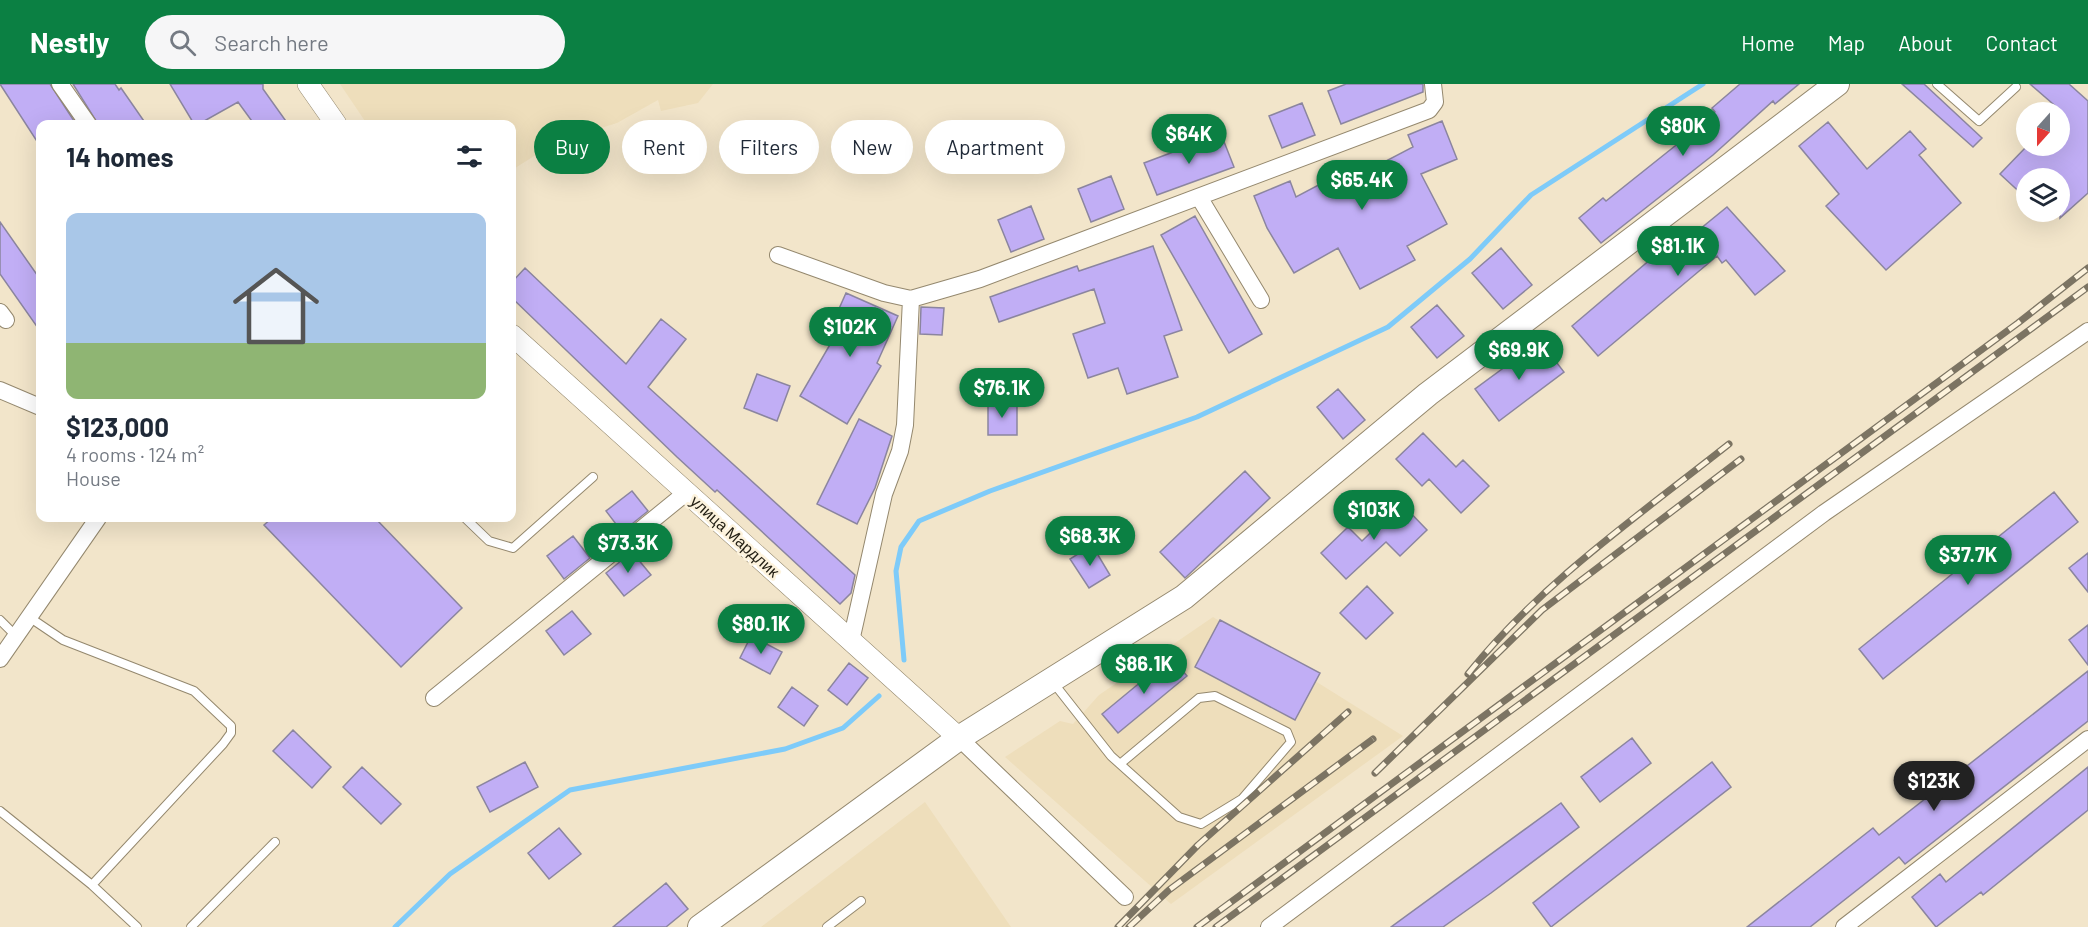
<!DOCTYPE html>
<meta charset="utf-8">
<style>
body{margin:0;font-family:Barlow,sans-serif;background:#f6f6f7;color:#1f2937;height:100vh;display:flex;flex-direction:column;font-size:22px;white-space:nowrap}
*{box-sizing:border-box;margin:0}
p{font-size:20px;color:#747a83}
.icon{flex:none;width:33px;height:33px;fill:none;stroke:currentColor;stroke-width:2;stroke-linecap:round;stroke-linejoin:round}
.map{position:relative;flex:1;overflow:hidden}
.details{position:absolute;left:36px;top:36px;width:480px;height:402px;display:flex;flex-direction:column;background:#fff;border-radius:12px;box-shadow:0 6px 24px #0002}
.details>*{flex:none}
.top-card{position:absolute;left:534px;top:36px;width:570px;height:54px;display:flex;gap:12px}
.needle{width:39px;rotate:201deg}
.buttons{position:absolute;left:2016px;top:18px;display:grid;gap:12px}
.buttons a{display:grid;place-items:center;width:54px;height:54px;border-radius:50%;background:#fff;box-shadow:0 6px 24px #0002;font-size:30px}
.price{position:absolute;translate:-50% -51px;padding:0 14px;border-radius:21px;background:#0b8043;color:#fff;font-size:20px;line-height:39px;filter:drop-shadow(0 2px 3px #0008)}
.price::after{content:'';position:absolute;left:50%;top:36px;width:18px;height:14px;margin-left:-9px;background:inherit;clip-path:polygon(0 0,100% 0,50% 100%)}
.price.current{background:#222;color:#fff}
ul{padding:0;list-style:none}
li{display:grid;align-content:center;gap:12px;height:318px;padding:0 30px}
li span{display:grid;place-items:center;height:186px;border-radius:12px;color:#555}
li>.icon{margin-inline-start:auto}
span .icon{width:108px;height:108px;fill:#fffc;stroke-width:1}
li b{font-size:26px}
h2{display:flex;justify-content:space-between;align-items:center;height:72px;padding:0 30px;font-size:26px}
.tag{padding:0 21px;border-radius:27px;background:#fff;box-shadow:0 6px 24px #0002;font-size:21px;line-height:54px}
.tag.current{background:#0b8043;color:#fff}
header{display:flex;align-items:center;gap:36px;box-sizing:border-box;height:84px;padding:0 30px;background:#0b8043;color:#fff}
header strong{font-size:28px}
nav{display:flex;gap:33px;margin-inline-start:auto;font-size:21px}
.search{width:420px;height:54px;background:#f6f6f7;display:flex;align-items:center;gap:15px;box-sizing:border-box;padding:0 21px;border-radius:33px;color:#747a83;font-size:22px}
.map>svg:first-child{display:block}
</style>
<header>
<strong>Nestly</strong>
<div class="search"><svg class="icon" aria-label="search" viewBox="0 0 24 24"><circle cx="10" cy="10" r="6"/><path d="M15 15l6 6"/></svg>Search here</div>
<nav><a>Home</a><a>Map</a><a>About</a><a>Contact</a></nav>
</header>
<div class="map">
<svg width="2088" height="843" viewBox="0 0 2088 843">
<rect width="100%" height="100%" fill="#f2e5ca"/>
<path fill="#eedebb" d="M340,0H713L698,19L661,27L658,16L617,39L556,58L512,86V40H367Z
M1213,533L1403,652L1171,820L1005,673L1060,637L1073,640L1099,611Z
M925,718L1011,843H761Z"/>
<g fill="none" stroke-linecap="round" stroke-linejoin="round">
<path stroke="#7ecbf9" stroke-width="5" d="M904,576L896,487L901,463L919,437L990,407L1197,333L1388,243L1470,175L1531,111L1703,0
M395,843L450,790L570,706L785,665L843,644L879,612"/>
</g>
<path fill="#c1aef5" stroke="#8b859f" stroke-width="1.5" d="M0,0H50L76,40H40V62Z
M73,0H115L119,6L121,4L146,40H98Z
M170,0H263V5L288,40H254L238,18L199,40H194Z
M1346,0H1423V8L1341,40L1328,7Z
M1740,0H1799L1775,20L1773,17L1713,71L1601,159L1579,134L1603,114L1606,117L1690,50L1715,28L1712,24Z
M1902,0H1924L1982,54L1973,63Z
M2030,0H2069L2088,17V109L2060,134V94H2026V114L2000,90L2027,62H2060V26Z
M1302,19L1315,51L1282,64L1269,32Z
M1442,37L1457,75L1421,90L1447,140L1407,162L1415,176L1360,205L1338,164L1294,189L1267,144L1254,112L1290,97L1296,113L1362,78L1367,87L1413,63L1408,51Z
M1828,38L1867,85L1910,47L1926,65L1919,71L1961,119L1886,186L1826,122L1839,110L1799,62Z
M1221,50L1234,83L1157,111L1144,79Z
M1111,92L1124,125L1091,138L1078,105Z
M1031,122L1044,155L1011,168L998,136Z
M1727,123L1785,187L1755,211L1726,176L1722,179L1717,172L1598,272L1572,242L1678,152L1684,158Z
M1195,132L1262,250L1229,269L1161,151Z
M0,138L40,195V247L0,190Z
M1153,162L1182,246L1164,252L1178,293L1127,310L1118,284L1088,294L1073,250L1105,239L1094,205L999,238L990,213L1077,182L1079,187Z
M1501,164L1532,201L1503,225L1472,189Z
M525,184L626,280L661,235L686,255L648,303L855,491L851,509L840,520L717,406L715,408L677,373L512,214V198Z
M846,209L898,232L877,279L881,282L847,340L800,312L842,240L834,236Z
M1437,221L1464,252L1437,274L1411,243Z
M921,223L944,224L942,251L920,250Z
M1540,257L1564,288L1499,337L1475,305Z
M757,290L790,302L777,337L744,324Z
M1338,305L1365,336L1343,355L1317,323Z
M988,318H1017V351H988Z
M859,335L892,352L875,404L857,440L817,420Z
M1423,349L1456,383L1463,376L1489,402L1461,429L1429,395L1422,402L1396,375Z
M1245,387L1270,414L1185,494L1160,468Z
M632,407L648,427L622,448L606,427Z
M2054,408L2078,438L1883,595L1859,565Z
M1401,419L1427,446L1400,472L1386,458L1346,495L1321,469L1348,443L1362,457Z
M272,434H375L462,524L401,583L264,441Z
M573,452L590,474L564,495L547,472Z
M1092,461L1110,491L1089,504L1070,475Z
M632,468L651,491L624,512L606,489Z
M2088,469V508L2069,484Z
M1367,502L1393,529L1366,555L1340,529Z
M572,527L591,550L564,571L546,547Z
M1220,536L1320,589L1295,636L1195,583Z
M2088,541V581L2069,556Z
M751,552L782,568L770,590L740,574Z
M1171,573L1187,592L1118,649L1102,630Z
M849,579L868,594L847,621L828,606Z
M2088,587V637L1905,780L1899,773L1810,843H1747L1873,744L1879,751Z
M792,603L818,622L804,642L778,623Z
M293,646L331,683L312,704L273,667Z
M1632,654L1651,679L1600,718L1581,693Z
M525,678L538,703L490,728L477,703Z
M1712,678L1731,703L1551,843L1533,819Z
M362,683L401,720L381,740L343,703Z
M2088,683V726L1983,811L1981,808L1936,843L1912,813L1940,790L1946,798Z
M1561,719L1579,743L1491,809L1443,843H1391Z
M559,744L581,770L549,795L528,769Z
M666,799L688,825L666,843H613Z"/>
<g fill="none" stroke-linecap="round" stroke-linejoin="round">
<defs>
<path id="service" d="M1937,0L1979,37L2016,3
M465,434L489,457L513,464L593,393
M29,533L63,556L194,607L231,642V649L223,660L92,801
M0,536L15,551
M1052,597L1111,672L1179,733L1201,740L1242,715L1291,658L1287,648L1215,612L1199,614L1120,680
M0,727L92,801L137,843
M191,843L275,758
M827,843L861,817"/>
<path id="minor" d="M60,0L88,40
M1199,113L1261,216
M778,171L884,209L911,215L980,195L1429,26L1435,18L1433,0
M0,228L6,236
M0,306L40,323
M851,557L884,410L900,367L905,341L911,215
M0,575L98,434
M434,614L687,408
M959,654L1125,813
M1269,843L1824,429L2088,247
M1844,843L2088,655"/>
<path id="tertiary" d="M308,0L336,40
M512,251L959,654"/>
<path id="secondary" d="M700,843L959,654L1184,513L1428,310L1837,0"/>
</defs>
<use href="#service" stroke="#94886e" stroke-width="10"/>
<use href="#minor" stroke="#94886e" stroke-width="18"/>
<use href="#tertiary" stroke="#94886e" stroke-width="22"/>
<use href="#secondary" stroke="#94886e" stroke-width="26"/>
<use href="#service" stroke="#fff" stroke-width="8"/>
<use href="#minor" stroke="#fff" stroke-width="16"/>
<use href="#tertiary" stroke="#fff" stroke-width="21"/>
<use href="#secondary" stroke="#fff" stroke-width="24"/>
<defs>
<path id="rail" d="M1468,590C1541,499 1638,432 1729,360
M1375,689L1542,526L1741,375
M1118,843L1198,761L1348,628
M1129,843L1169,806L1373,655
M1197,843L2018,239L2088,184
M1216,843L2088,203"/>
</defs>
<use href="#rail" stroke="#7c7463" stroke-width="7"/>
<use href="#rail" stroke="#fdf3dd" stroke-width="4.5" stroke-dasharray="14" stroke-linecap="butt"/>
</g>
<g text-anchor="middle" stroke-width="5" stroke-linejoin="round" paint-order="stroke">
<g font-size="16" fill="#231f14" stroke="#fdf3dd">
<text transform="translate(735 452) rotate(42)" y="6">улица Мардлик</text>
</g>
</g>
</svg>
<div class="buttons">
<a><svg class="needle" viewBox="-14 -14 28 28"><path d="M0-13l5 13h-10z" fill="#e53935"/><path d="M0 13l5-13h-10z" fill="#747a83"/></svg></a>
<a><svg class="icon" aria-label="layers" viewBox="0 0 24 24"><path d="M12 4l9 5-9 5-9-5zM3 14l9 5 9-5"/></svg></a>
</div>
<b class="price" style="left:1683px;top:73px">$80K</b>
<b class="price" style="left:1189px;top:81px">$64K</b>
<b class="price" style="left:1362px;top:127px">$65.4K</b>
<b class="price" style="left:1678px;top:193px">$81.1K</b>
<b class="price" style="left:850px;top:274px">$102K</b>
<b class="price" style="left:1519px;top:297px">$69.9K</b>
<b class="price" style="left:1002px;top:335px">$76.1K</b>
<b class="price" style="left:1374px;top:457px">$103K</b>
<b class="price" style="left:1090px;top:483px">$68.3K</b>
<b class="price" style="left:628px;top:490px">$73.3K</b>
<b class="price" style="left:1968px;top:502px">$37.7K</b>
<b class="price" style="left:761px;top:571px">$80.1K</b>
<b class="price" style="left:1144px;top:611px">$86.1K</b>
<b class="price current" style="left:1934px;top:728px">$123K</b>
<div class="top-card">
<a class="tag current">Buy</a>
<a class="tag">Rent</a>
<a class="tag">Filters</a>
<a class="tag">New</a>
<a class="tag">Apartment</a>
</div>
<section class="details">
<h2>14 homes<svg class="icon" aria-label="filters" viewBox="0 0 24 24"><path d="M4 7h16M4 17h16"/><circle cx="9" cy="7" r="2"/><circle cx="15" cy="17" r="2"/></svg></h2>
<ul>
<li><span style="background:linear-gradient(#a9c7e8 70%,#8fb573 0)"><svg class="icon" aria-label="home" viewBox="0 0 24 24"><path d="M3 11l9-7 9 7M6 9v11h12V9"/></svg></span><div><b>$123,000</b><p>4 rooms · 124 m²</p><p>House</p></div></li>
</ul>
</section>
</div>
